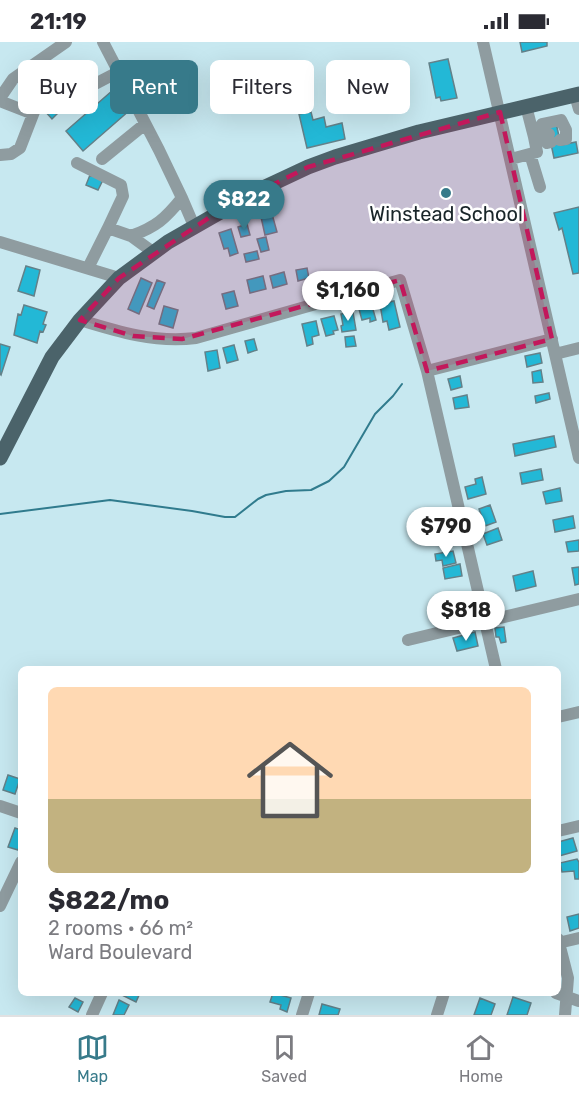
<!DOCTYPE html>
<meta charset="utf-8">
<style>
body{margin:0;font-family:Rubik,sans-serif;background:#f2f2f3;color:#2b2b33;height:100vh;display:flex;flex-direction:column;font-size:22px;white-space:nowrap}
*{box-sizing:border-box;margin:0}
p{font-size:20px;color:#7c7c81}
.icon{flex:none;width:33px;height:33px;fill:none;stroke:currentColor;stroke-width:2;stroke-linecap:round;stroke-linejoin:round}
.map{position:relative;flex:1;overflow:hidden}
.panel{position:absolute;left:18px;top:624px;width:543px;height:330px;display:flex;flex-direction:column;background:#fff;border-radius:9px;box-shadow:0 6px 24px #0002}
.panel>*{flex:none}
.hud{position:absolute;left:18px;top:18px;width:543px;height:54px;display:flex;gap:12px}
.price{position:absolute;translate:-50% -51px;padding:0 14px;border-radius:21px;background:#fff;color:#222;font-size:20px;line-height:39px;filter:drop-shadow(0 2px 3px #0008)}
.price::after{content:'';position:absolute;left:50%;top:36px;width:18px;height:14px;margin-left:-9px;background:inherit;clip-path:polygon(0 0,100% 0,50% 100%)}
.price.selected{background:#377a8a;color:#fff}
ul{padding:0;list-style:none}
li{display:grid;align-content:center;gap:12px;height:318px;padding:0 30px}
li+li{border-top:2px solid #e1e1e2}
li span{display:grid;place-items:center;height:186px;border-radius:9px;color:#555}
li>.icon{margin-inline-start:auto}
span .icon{width:108px;height:108px;fill:#fffc;stroke-width:1}
li b{font-size:26px}
.pill{padding:0 21px;border-radius:9px;background:#fff;box-shadow:0 6px 24px #0002;font-size:21px;line-height:54px}
.pill.selected{background:#377a8a;color:#fff}
.status{display:flex;justify-content:space-between;align-items:center;height:42px;padding:0 30px;background:#fff;direction:ltr}
.status svg{height:16px;fill:currentColor}
.dock{display:flex;justify-content:space-around;align-items:center;height:84px;border-top:2px solid #e1e1e2;background:#fff;font-size:16px;color:#7c7c81}
.dock a{display:grid;justify-items:center;gap:3px}
.dock .selected{color:#377a8a}
.map>svg:first-child{display:block}
</style>
<div class="status"><b>21:19</b><svg viewBox="0 0 49 12"><path d="M0 12V9h3v3zM5 12V6h3v6zM10 12V3h3v9zM15 12V0h3v12zM26 1h20v11H26zM47 4h2v5h-2z"/></svg></div>
<div class="map">
<svg width="579" height="973" viewBox="0 0 579 973">
<rect width="100%" height="100%" fill="#c7e8f0"/>
<g fill="none" stroke-linecap="round" stroke-linejoin="round">
<path stroke="#307b8d" stroke-width="2" d="M0,472L110,458L192,469L225,475H235L258,457L266,453L286,449L311,448L329,439L344,425L375,372L393,354L402,342"/>
</g>
<path fill="#23b8d6" stroke="#638189" stroke-width="1.5" d="M520,0H547V4L522,10Z
M448,17L457,56L441,59L440,55L436,56L429,21Z
M113,48L130,68L83,109L66,89Z
M53,61L60,69L52,77L44,68Z
M311,70L313,78L324,75L326,85L342,81L345,97L307,106L299,72Z
M556,81L561,103L576,100L578,111L554,116L547,83Z
M90,133L103,138L98,148L86,143Z
M579,165V231L573,232L562,186L559,188L554,171Z
M272,172L277,190L265,193L261,175Z
M247,182L250,193L241,195L238,185Z
M231,187L238,211L230,214L228,206L224,207L219,191Z
M266,195L269,208L261,210L257,197Z
M257,209L259,217L246,220L244,212Z
M26,224L40,228L34,254L18,249Z
M307,226L309,236L298,239L296,228Z
M284,230L287,242L273,246L270,234Z
M263,234L266,247L250,251L247,238Z
M141,236L152,241L139,272L128,267Z
M157,238L165,241L154,267L147,264Z
M234,249L238,264L226,267L222,252Z
M394,259L400,285L389,288L387,279L383,280L380,262Z
M24,263L47,270L43,282L46,283L43,290L40,289L37,301L14,293L18,272L21,273Z
M164,264L178,268L173,286L159,282Z
M372,264L376,278L370,280V276L362,278L359,267Z
M353,270L356,288L342,290L341,284L343,283L341,272Z
M334,274L338,288L333,289L334,292L326,294L321,277Z
M316,279L319,293L312,295L313,302L307,304L302,282Z
M354,294L356,304L346,305L345,295Z
M254,297L257,308L248,311L245,299Z
M0,302L10,305L1,333L0,332Z
M234,303L238,318L227,321L223,306Z
M217,308L220,326L208,329L205,310Z
M540,311L542,321L527,325L525,314Z
M541,328L543,340L533,341L532,330Z
M460,334L462,345L451,348L448,337Z
M549,351L550,357L536,361L535,354Z
M467,353L469,365L455,367L453,356Z
M554,394L556,405L515,414L513,402Z
M541,427L543,438L522,442L520,431Z
M482,435L486,452L468,457L465,445L476,442L475,437Z
M560,446L562,459L546,462L543,450Z
M490,463L496,480L485,484L479,467Z
M441,471L445,482L428,487L425,476Z
M573,474L575,486L555,490L553,478Z
M498,486L502,498L487,503L483,492Z
M446,488L448,499L441,501L440,497L434,498L433,491Z
M579,498V509L568,510L566,500Z
M453,509L456,521L443,524L442,518L436,519L435,512Z
M460,522L462,534L445,537L443,526Z
M579,525V542L575,543L572,526Z
M533,529L536,544L516,549L513,534Z
M504,585L506,600L501,601L499,595H496L495,586Z
M475,590L478,604L457,609L453,596Z
M8,733L20,737L15,752L3,748Z
M15,786L21,788V799L18,808L8,805Z
M573,796L577,809L559,814L558,800Z
M577,817L579,820V837H575L574,829L562,830L560,821Z
M579,872V886L570,889L567,875Z
M118,951H140L136,960Z
M273,951L291,956L287,970L280,967L281,963L270,960Z
M513,955L531,961L527,973H507Z
M75,956L83,960L78,970L69,965Z
M480,956L495,962L491,973H474Z
M119,958L129,963L124,973H113Z
M322,962L340,967L338,973H319Z"/>
<g fill="none" stroke-linecap="round" stroke-linejoin="round">
<path stroke="#8f9ca0" stroke-width="12" d="M483,0L579,416
M575,53L579,67
M0,56L13,37L66,0
M0,59L33,72
M526,64L534,95
M551,100L547,101L542,82L561,78L566,88V97L560,98
M530,112L540,145
M0,113L11,112L20,106L37,62L52,54L62,51L74,53L118,30
M102,117L145,82
M511,117L537,110L534,95L549,92
M77,121L121,143L123,154L108,186
M182,156L194,184
M131,194L153,210
M0,200L119,236
M88,226L108,186L131,194C156,185 165,177 182,156L159,108L103,0
M80,278C119,290 155,301 196,296L400,238L427,329L496,627
M555,312L579,306
M427,329L552,297
M408,598L579,557
M558,675L579,670
M0,764L21,771
M558,789L579,784
M0,864L21,820
M558,897L568,936L565,973
M558,901L579,896
M556,951L579,959
M92,973L102,951
M302,973L309,951
M437,973L444,951"/>
<path stroke="#4b636a" stroke-width="15" d="M0,416L52,315L80,278L119,236L168,200L257,149L308,125L335,115L419,90L579,52"/>
</g>
<path fill="#c2185b" fill-opacity="0.2" stroke="#c2185b" stroke-width="4.5" stroke-dasharray="12 8" stroke-linejoin="round" d="M500,70L552,297L427,329L400,238L182,297L133,294L80,278L119,236L213,173L308,125Z"/>
<circle fill="#377a8a" stroke="#fff" stroke-width="2" cx="446" cy="151" r="6"/>
<g text-anchor="middle" stroke-width="5" stroke-linejoin="round" paint-order="stroke">
<g font-size="20" fill="#192529" stroke="#fff">
<text x="446" y="179">Winstead School</text>
</g>
</g>
</svg>
<b class="price selected" style="left:244px;top:189px">$822</b>
<b class="price" style="left:348px;top:280px">$1,160</b>
<b class="price" style="left:446px;top:516px">$790</b>
<b class="price" style="left:466px;top:600px">$818</b>
<div class="hud">
<a class="pill">Buy</a>
<a class="pill selected">Rent</a>
<a class="pill">Filters</a>
<a class="pill">New</a>
</div>
<section class="panel">
<ul>
<li><span style="background:linear-gradient(#ffd9b3 60%,#c2b280 0)"><svg class="icon" aria-label="home" viewBox="0 0 24 24"><path d="M3 11l9-7 9 7M6 9v11h12V9"/></svg></span><div><b>$822/mo</b><p>2 rooms · 66 m²</p><p>Ward Boulevard</p></div></li>
</ul>
</section>
</div>
<nav class="dock">
<a class="selected"><svg class="icon" aria-label="map" viewBox="0 0 24 24"><path d="M3 6l6-2 6 2 6-2v14l-6 2-6-2-6 2zM9 4v14M15 6v14"/></svg>Map</a>
<a><svg class="icon" aria-label="saved" viewBox="0 0 24 24"><path d="M7 4h10v16l-5-4-5 4z"/></svg>Saved</a>
<a><svg class="icon" aria-label="home" viewBox="0 0 24 24"><path d="M3 11l9-7 9 7M6 9v11h12V9"/></svg>Home</a>
</nav>
